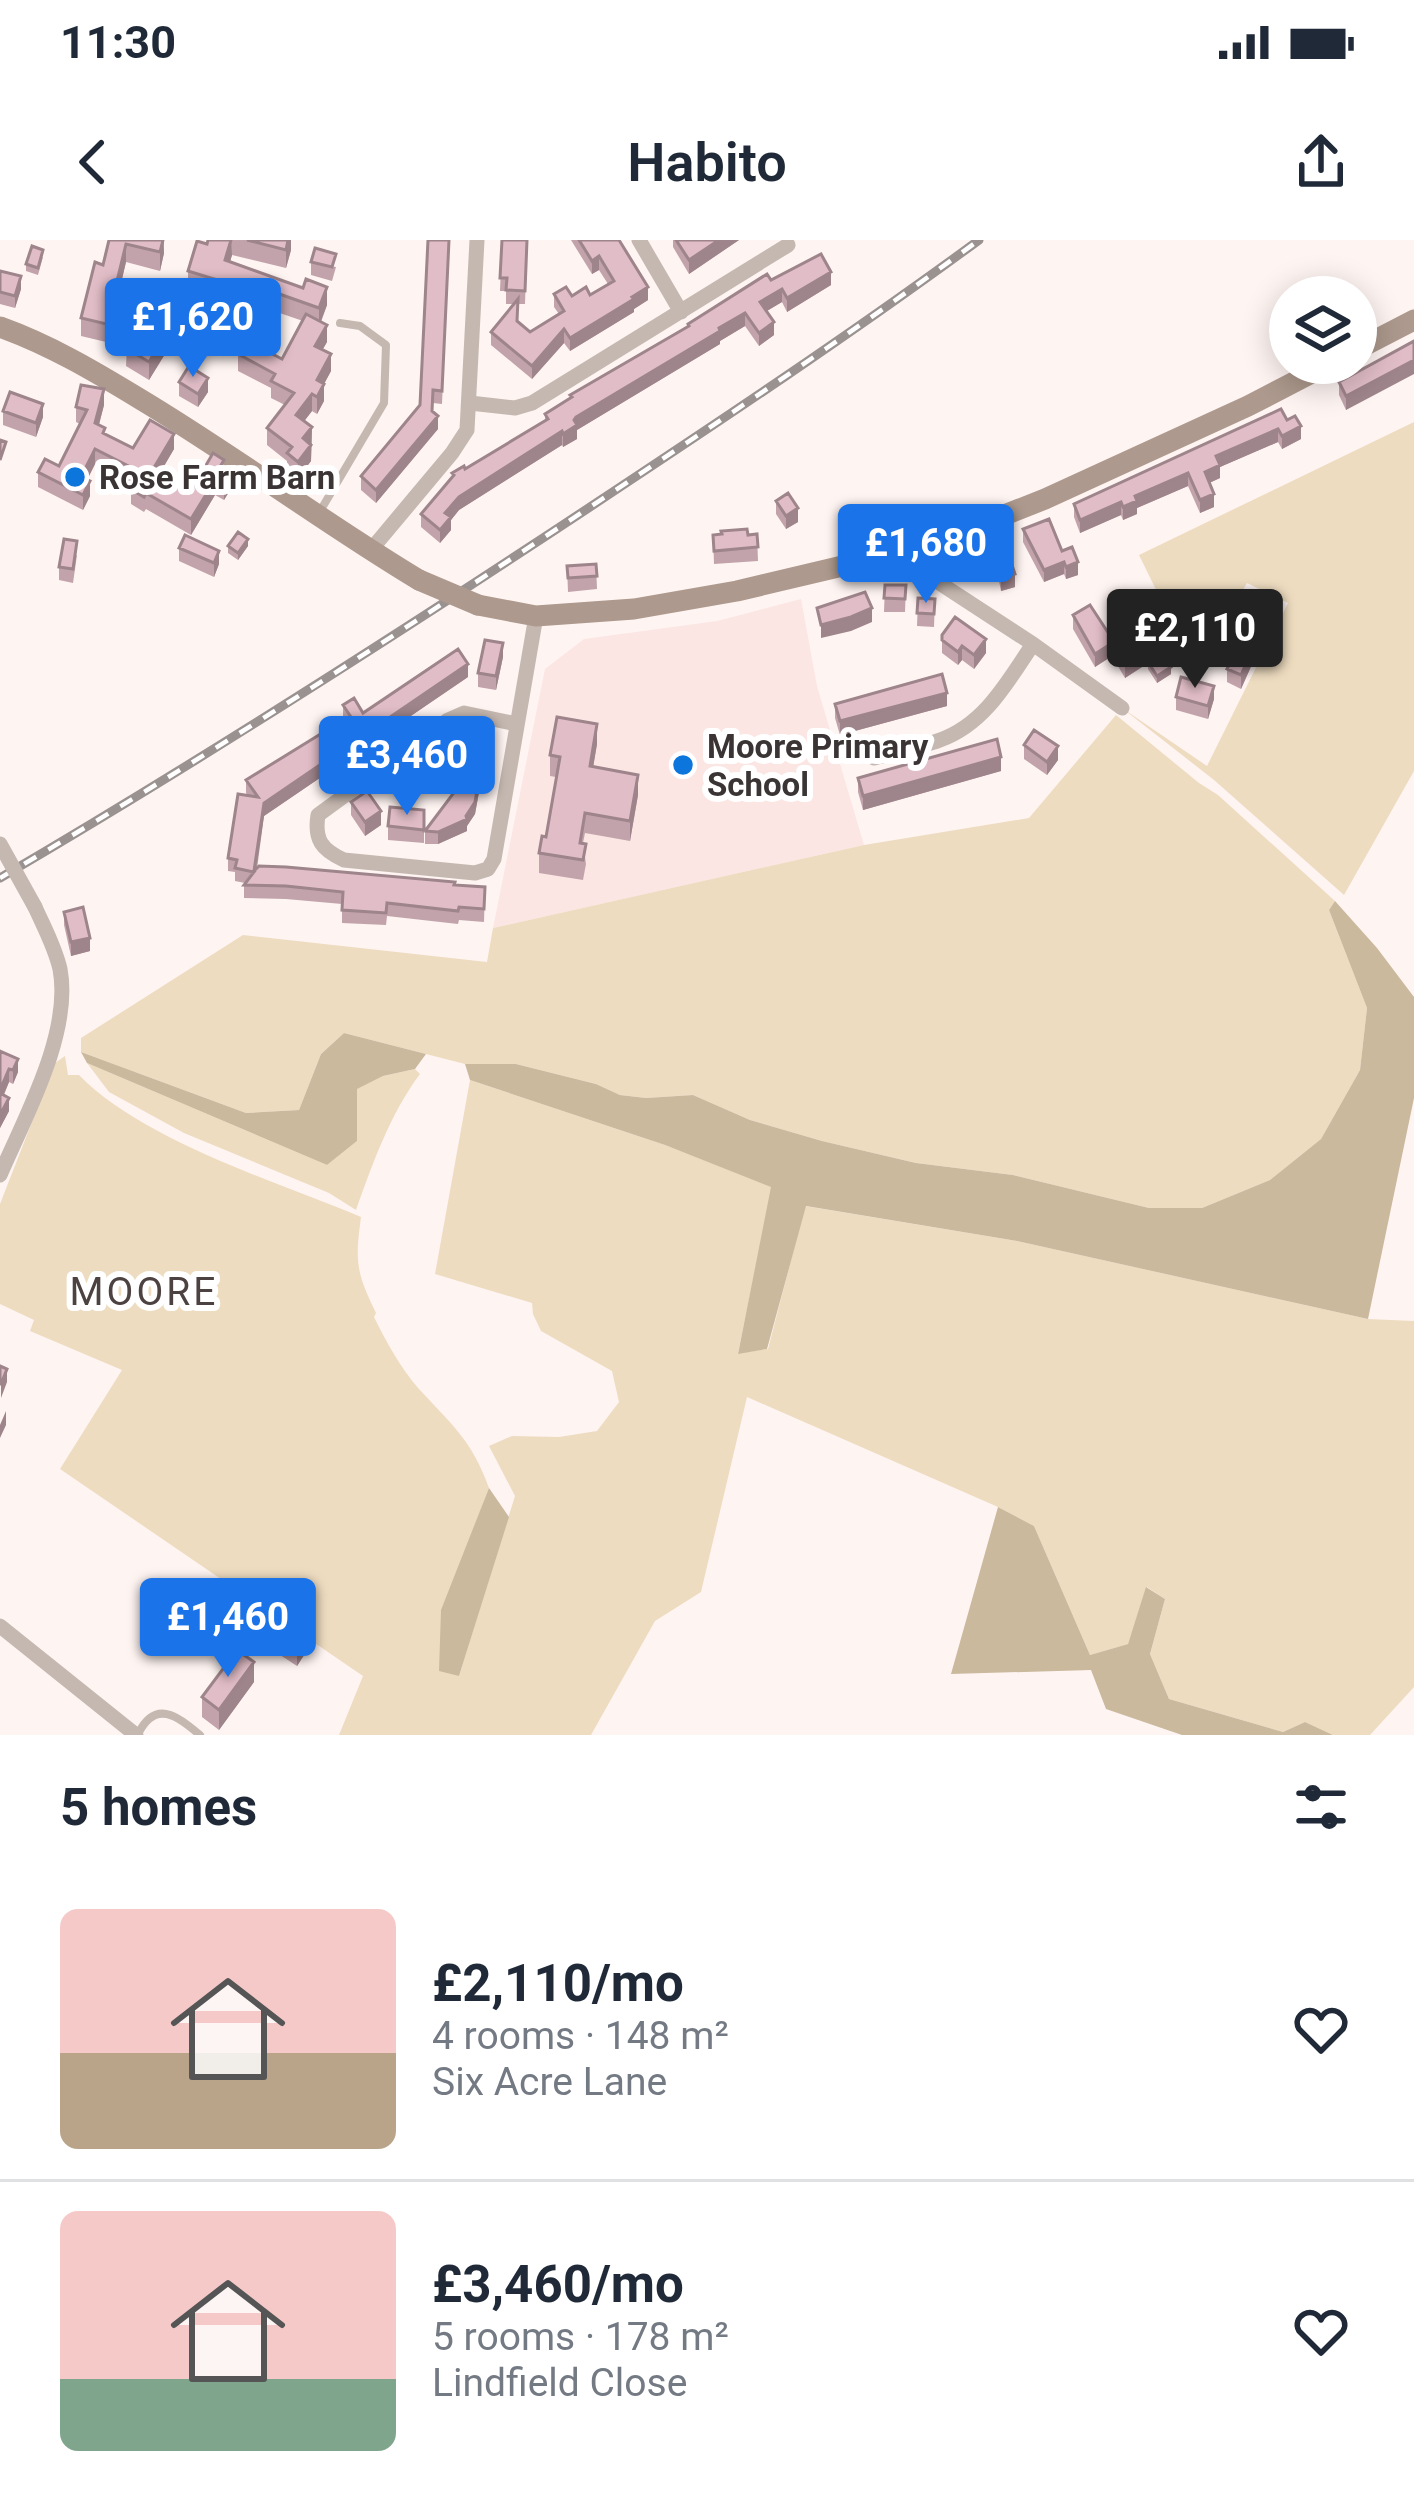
<!DOCTYPE html>
<meta charset="utf-8">
<style>
body{margin:0;font-family:Roboto,sans-serif;background:#f6f6f7;color:#1f2937;height:100vh;display:flex;flex-direction:column;font-size:45px;white-space:nowrap}
*{box-sizing:border-box;margin:0}
p{font-size:39px;color:#747a83}
.icon{flex:none;width:66px;height:66px;fill:none;stroke:currentColor;stroke-width:2;stroke-linecap:round;stroke-linejoin:round}
.map{position:relative;height:1495px;overflow:hidden}
.sheet{display:flex;flex-direction:column;background:#fff;flex:1}
.sheet>*{flex:none}
.tools{position:absolute;left:1269px;top:36px;display:grid;gap:24px}
.tools a{display:grid;place-items:center;width:108px;height:108px;border-radius:50%;background:#fff;box-shadow:0 6px 30px #0003;font-size:60px}
.price{position:absolute;translate:-50% -102px;padding:0 27px;border-radius:12px;background:#1a73e8;color:#fff;font-size:39px;line-height:78px;filter:drop-shadow(0 3px 6px #0008)}
.price::after{content:'';position:absolute;left:50%;top:72px;width:36px;height:27px;margin-left:-18px;background:inherit;clip-path:polygon(0 0,100% 0,50% 100%)}
.price.active{background:#222;color:#fff}
ul{padding:0;list-style:none}
li{display:flex;align-items:center;gap:36px;height:300px;padding:0 60px}
li+li{border-top:3px solid #e0e1e3}
li span{display:grid;place-items:center;flex:none;width:336px;height:240px;border-radius:18px;color:#555}
li>.icon{margin-inline-start:auto}
span .icon{width:144px;height:144px;fill:#fffc;stroke-width:1}
li b{font-size:51px}
h2{display:flex;justify-content:space-between;align-items:center;height:144px;padding:0 60px;font-size:51px}
.status{display:flex;justify-content:space-between;align-items:center;height:84px;padding:0 60px;background:#fff;direction:ltr}
.status svg{height:33px;fill:currentColor}
header{display:flex;justify-content:space-between;align-items:center;height:156px;padding:0 60px;background:#fff;font-size:54px;font-weight:600}
.map>svg:first-child{display:block}
</style>
<div class="status"><b>11:30</b><svg viewBox="0 0 49 12"><path d="M0 12V9h3v3zM5 12V6h3v6zM10 12V3h3v9zM15 12V0h3v12zM26 1h20v11H26zM47 4h2v5h-2z"/></svg></div>
<header><svg class="icon" aria-label="back" viewBox="0 0 24 24"><path d="M15 5l-7 7 7 7"/></svg>Habito<svg class="icon" aria-label="share" viewBox="0 0 24 24"><path d="M12 15V3M7 8l5-5 5 5M5 13v7h14v-7"/></svg></header>
<div class="map">
<svg width="1414" height="1495" viewBox="0 0 1414 1495">
<rect width="100%" height="100%" fill="#fef4f2"/>
<path fill="#fce6e3" d="M801,359L817,446L864,605L493,688L545,429L584,399L717,381Z"/>
<path fill="#eedcc0" d="M1414,182V531L1344,655L1214,540L1122,468L1207,526L1288,363L1247,343L1213,403L1162,362L1139,315Z
M1116,475L1199,543L1218,555L1335,661L1329,670L1367,768L1360,830L1321,899L1270,940L1202,968H1149L1013,935L916,923L822,901L750,880L693,855L646,858L620,855L596,844L516,824H465L344,793L321,814L299,870L246,873L81,812V798L243,695L487,722L493,688L864,605L1029,578Z
M65,816L68,835H79C142,900 277,942 361,977C355,1022 356,1032 376,1073L374,1077C387,1103 400,1127 419,1149C451,1184 472,1200 489,1248L441,1376L459,1436L515,1256L489,1206L512,1196L559,1197L597,1191L619,1162L612,1131L541,1091L533,1074L532,1063L435,1034L470,840L665,905L772,947L738,1113L768,1109L805,966L1017,1001L1368,1079L1414,1081V1447L1370,1495H1333L1305,1482L1283,1492L1169,1459L1150,1414L1165,1359L1147,1347L1128,1404L1090,1415L1034,1286L998,1267L747,1157L701,1352L655,1381L591,1495H339L363,1436L60,1229L122,1130L30,1091L34,1080L0,1064V964L55,823Z
M87,823L327,925L357,901L356,849L383,836L415,829L420,834C390,874 373,923 356,970L329,953L184,893L109,852Z"/>
<path fill="#cab99d" d="M1335,661L1377,708L1414,757V858L1368,1079L1017,1001L806,966L767,1109L738,1114L771,947L665,905L470,840L465,824H516L596,844L620,855L646,858L693,855L750,880L822,901L916,923L1013,935L1149,968H1202L1270,940L1321,899L1360,830L1367,768L1329,670Z
M344,793L426,814L415,829L383,836L357,849V901L327,925L87,823L81,812L246,873L299,870L321,814Z
M489,1248L509,1277L459,1436L439,1431L441,1370Z
M998,1267L1034,1286L1090,1415L1128,1404L1146,1347L1165,1359L1150,1414L1169,1459L1283,1492L1305,1482L1333,1495H1182L1106,1469L1091,1430L951,1434Z"/>
<g fill="none" stroke-linecap="round" stroke-linejoin="round">
<path stroke="#c5b8b0" stroke-width="8" d="M319,273L384,163L386,105L360,86L340,83
M138,1494C156,1458 178,1477 200,1495"/>
<path stroke="#c5b8b0" stroke-width="15" d="M639,0L681,72
M470,163L515,168L532,163L788,5
M370,311L452,213L467,190L477,0
M892,312L1033,404L1122,468
M517,484L464,473L448,480L318,575C314,600 322,610 344,620L475,633L488,629L494,619L536,376
M874,518C896,512 919,508 940,500C985,484 1008,441 1033,404
M0,935C25,877 72,793 60,729C55,707 44,687 35,667
M0,1386L136,1495"/>
<path stroke="#ad998d" stroke-width="21" d="M0,87C50,105 94,131 140,159C235,216 324,283 419,340
M1356,110L1414,80
M478,365L536,376L634,369L737,351L851,324L969,289L1045,259L1248,166L1331,123"/>
<defs>
<path id="rail" d="M0,638C200,521 395,396 587,269C720,181 851,94 979,0"/>
</defs>
<use href="#rail" stroke="#999290" stroke-width="9"/>
<use href="#rail" stroke="#fff" stroke-width="4.5" stroke-dasharray="14" stroke-linecap="butt"/>
<path stroke="#c5b8b0" stroke-width="15" d="M0,604L35,667"/>
<path stroke="#ad998d" stroke-width="21" d="M419,340L478,365"/>
</g>
<path fill="#c2a3ab" d="M109,0H164V13L160,31L126,22L121,43L154,82L152,87L165,114L149,140L126,126L127,107L81,96V78L103,25Z
M208,0H291V10L286,28L232,15L230,22L327,65L321,82L327,102L322,110L331,131L324,144V161L317,174L312,171L304,181L312,187L311,221L298,238L287,230V221L267,205V188L285,165L271,158V148L238,131V114L282,119L303,81L268,69L266,74L188,49V31Z
M449,0L442,164L433,163V171L438,189L376,263L361,250V236L420,165Z
M502,0H527L525,64H518V81L530,92L559,74L554,67V54L590,55L608,44L599,30L592,34L571,0H619L648,60L634,69V72L570,111L564,103L532,139L491,105V92L514,64H506V51H500Z
M673,0H739L689,34L673,7Z
M43,17L38,35L26,31V24Z
M311,22L336,27L332,41L311,35Z
M0,31L21,49L15,68L0,64Z
M771,40L831,45L787,72L782,62L767,71L774,95L759,106L745,86L720,101V104L577,190V199L563,207L562,205L459,270L451,280V290L440,303L421,287V274L452,237V233L465,229L545,180V174L688,87V84Z
M1414,101L1346,170L1339,155V142Z
M179,142L208,152L198,167L179,156Z
M104,165L99,185L105,194L133,208L174,209L159,235L190,253L224,227L232,247L224,260L215,255L191,295L146,269L144,272L131,264V249L134,244L95,224L87,240L90,256L83,270L38,247V232L59,226L80,184L76,182V167Z
M3,171L43,177L36,197L3,185Z
M1287,180L1301,199L1282,209L1278,202L1220,227V238L1209,243L1214,267L1200,273L1188,246L1137,268V274L1123,280L1121,275L1080,293L1074,277V264Z
M776,261L798,282L786,289L776,274Z
M1023,289L1062,311L1078,335L1066,339L1064,334L1044,342L1023,302Z
M757,294L758,321L714,324L713,295Z
M228,306H248L238,320L228,313Z
M977,306L1006,324L1015,347L1001,351L998,336L983,341L977,320Z
M179,308L219,324L214,337L179,321Z
M77,315L73,343L59,340V327Z
M596,324L597,349L568,352L567,326Z
M885,345H906L905,372H884Z
M918,358L935,359L934,387L917,386Z
M1073,375L1107,391L1142,427L1125,438L1112,416L1095,427L1073,389Z
M942,395L986,413L974,429L962,420L958,425L942,413Z
M503,417L496,450L478,447V433Z
M1148,422L1171,434L1157,443L1148,429Z
M1253,422L1241,449L1227,442V429Z
M468,437L264,576L257,629L485,647L484,682L459,680L458,684L387,676L386,685L342,683V664L286,659L244,658V645L245,643L235,641V632L228,631V618L248,556L246,553V540L347,484L343,478V465L363,473Z
M1176,457L1214,459L1208,479L1176,470Z
M835,464L947,466L840,495L835,478Z
M441,503L483,530L475,574L467,586V591L438,604H425V591L459,543L441,516Z
M597,504L593,527L638,555L630,601L585,593L583,603L586,624L583,640L539,633V613L546,597L556,537L550,536V515Z
M1024,505L1058,520L1047,535L1024,519Z
M1001,531L863,570L858,552V538Z
M351,562L381,585L365,596L351,575Z
M424,570V603L388,600V586Z
M64,672L90,711L71,716L64,685Z
M0,811L18,832L13,844L9,842L4,855L9,871L0,888Z
M251,1382L308,1409L297,1426L251,1396Z
M254,1442L219,1490L202,1477V1457Z"/>
<path fill="#9e848b" d="M163,0L164,13L160,31V12Z
M231,0L232,15L225,38V20Z
M288,0H291V10L286,28V10Z
M719,0H739L689,34V20Z
M126,4V22L117,60V41Z
M599,16V30L592,34V21Z
M831,32V45L787,72V58Z
M21,36V49L15,68V56Z
M327,47V65L319,86V68Z
M648,47V60L634,69V72L570,111V98Z
M782,49V62L760,75V62Z
M154,64V82L146,102V84Z
M745,73V86L720,101V104L577,190V199L563,207V194L576,177Z
M774,82V95L759,106V93Z
M327,85V102L315,123V106Z
M564,89V103L532,139V126Z
M165,95V114L149,140V122Z
M331,114V131L317,157V140Z
M1414,120V134L1346,170V156Z
M208,138V152L198,167V154Z
M324,144V161L317,174V157Z
M104,149V165L95,199V183Z
M312,154V171L296,192V175Z
M43,164V177L36,197V183Z
M438,176V189L376,263V250Z
M1301,186V199L1282,209V196Z
M312,187L311,221L298,238V222L303,198Z
M1278,189V202L1220,227V238L1205,245V232L1216,216Z
M562,191V205L459,270L451,280V290L440,303V290L445,273L459,257Z
M174,194V209L152,246V231Z
M95,209V224L81,252V237Z
M232,232V247L224,260V245Z
M1188,233V246L1137,268V274L1123,280V267L1135,256Z
M215,240V255L191,295V279Z
M90,241V256L83,270V255Z
M1214,254V267L1200,273V260Z
M1121,262V275L1080,293V280Z
M798,268V282L786,289V276Z
M248,299V306L238,320V313Z
M219,311V324L214,337V323Z
M1006,320V334L998,326V336L983,341V327Z
M1064,322V334L1044,342V330Z
M1078,322V335L1066,339V327Z
M1015,334V347L1001,351V338Z
M872,368V382L851,391L821,398V385Z
M986,399V413L974,429V415Z
M503,403V417L496,450V436Z
M1112,403V416L1095,427V414Z
M962,406V420L958,425V412Z
M1253,408V422L1241,449V435Z
M1142,414V427L1125,438V424Z
M468,424V437L264,576L254,644L264,563Z
M1171,427V434L1157,443V436Z
M1214,446V459L1208,479V466Z
M947,453V466L840,495V481Z
M597,484V504L590,546V526Z
M1058,506V520L1047,535V522Z
M483,517V530L475,574L467,586V591L438,604V592L466,576Z
M1001,517V531L863,570V556Z
M638,535V555L630,601V581Z
M381,571V585L365,596V582Z
M90,698V711L71,716V702Z
M18,819V832L13,844V830Z
M9,829V842L0,863V850Z
M9,858V871L0,888V875Z
M7,1129V1142L1,1158V1144Z
M6,1171V1185L0,1198V1185Z
M308,1396V1409L297,1426V1413Z
M254,1422V1442L219,1490V1470Z"/>
<path fill="#e1bdc7" stroke="#9e848b" stroke-width="3" d="M109,0H163L160,12L126,4L117,41L128,44L126,52L154,64L146,84L165,95L149,122L126,108L136,91L81,78L95,22L103,25Z
M208,0H231L225,20L303,48L306,39L327,47L319,68L268,50L266,55L188,31L197,1L207,4Z
M247,0H288L286,10Z
M428,0H449L442,151L433,150L432,171L438,176L376,250L361,236L420,165Z
M502,0H527L525,51L506,50L507,38H500Z
M579,0H619L648,47L632,57L634,59L570,98L564,89L532,126L491,92L518,59L517,81L530,92L564,71L554,54L566,47L572,56L586,47L590,55L614,41L599,16L592,21Z
M676,0H719L689,20Z
M32,6L43,10L38,28L26,24Z
M315,8L336,14L332,27L311,22Z
M821,14L831,32L787,58L782,49L760,62L774,82L759,93L745,73L719,88L720,91L576,177L574,180L577,185L563,194L562,191L459,257L445,273L451,277L440,290L421,274L454,235L452,233L464,226L465,229L548,179L545,174L572,157L570,155L689,86L688,84L767,34L771,40Z
M0,31L21,36L15,56L0,52Z
M306,74L327,85L315,106L331,114L317,140L324,144L317,157L312,154L296,175L312,187L303,198L311,205L298,222L287,213L292,207L267,188L294,153L271,141L275,134L238,114L246,100L282,119Z
M1414,101V120L1346,156L1339,142Z
M189,126L208,138L198,154L179,142Z
M81,145L104,149L95,183L105,188L103,193L133,208L150,180L174,194L152,231L190,253L213,213L224,220L221,225L232,232L224,245L215,240L191,279L146,253L144,257L131,249L140,232L95,209L81,237L90,241L83,255L38,232L45,219L59,226L87,170L76,167Z
M10,152L43,164L36,183L3,171Z
M1281,169L1287,180L1295,176L1301,186L1282,196L1278,189L1216,216L1220,225L1205,232L1214,254L1200,260L1188,233L1135,256L1137,261L1123,267L1121,262L1080,280L1074,264Z
M0,200L6,202L0,220Z
M788,253L798,268L786,276L776,261Z
M1049,279L1062,311L1072,307L1078,322L1066,327L1064,322L1044,330L1023,289Z
M747,289L748,295L757,294L758,307L714,311L713,295L722,294L721,291Z
M238,292L248,299L238,313L228,306Z
M185,295L219,311L214,323L179,308Z
M64,299L77,301L73,329L59,327Z
M1000,299L1006,320L983,327L977,306Z
M1011,322L1015,334L1001,338L998,326Z
M596,324L597,336L568,338L567,326Z
M885,345H906L905,359L884,358Z
M865,352L872,368L851,377L821,385L817,368Z
M918,358L935,359L934,374L917,373Z
M1090,365L1107,391L1122,381L1142,414L1125,424L1112,403L1095,414L1073,375Z
M955,377L986,399L974,415L962,406L958,412L942,400V395Z
M485,400L503,403L496,436L478,433Z
M1240,402L1253,408L1241,435L1227,429Z
M458,409L468,424L264,563L254,631L259,626L286,627L455,642L454,645L485,647L484,669L459,667L458,671L387,663L386,673L342,670L343,652L286,646L244,645L254,632L235,628L237,620L228,618L238,554L258,557L246,540L327,490L330,495L353,480L343,465L354,458L363,473Z
M1162,413L1171,427L1157,436L1148,422Z
M942,434L947,453L840,481L835,464Z
M1181,437L1214,446L1208,466L1176,457Z
M557,477L597,484L590,526L638,535L630,581L585,573L580,603L586,604L583,620L539,613L542,596L546,597L560,517L550,515Z
M466,487L483,517L475,562L466,576L467,579L438,592L425,591L459,546L461,534L441,503Z
M1034,490L1058,506L1047,522L1024,505Z
M997,499L1001,517L863,556L858,538Z
M367,551L381,571L365,582L351,562Z
M390,567L424,570V590L388,586Z
M83,667L90,698L71,702L64,672Z
M0,811L18,819L13,830L9,829L0,850Z
M0,853L9,858L0,875Z
M0,1126L7,1129L1,1144H0Z
M262,1366L308,1396L297,1413L251,1382Z
M237,1410L254,1422L219,1470L202,1457Z"/>
<g fill="#0d76dd" stroke="#fff" stroke-width="4.5">
<circle cx="75" cy="237" r="12"/>
<circle cx="683" cy="525" r="12"/>
</g>
<g text-anchor="middle" stroke-width="12" stroke-linejoin="round" paint-order="stroke">
<g font-size="33" font-weight="bold" fill="#3a3534" stroke="#fff" text-anchor="start">
<text x="99" y="249">Rose Farm Barn</text>
<text x="707" y="518">Moore Primary<tspan x="707" dy="38">School</tspan></text>
</g>
<g font-size="39" letter-spacing="3" fill="#4c4241" stroke="#fff">
<text x="144" y="1065">MOORE</text>
</g>
</g>
</svg>
<div class="tools">
<a><svg class="icon" aria-label="layers" viewBox="0 0 24 24"><path d="M12 4l9 5-9 5-9-5zM3 14l9 5 9-5"/></svg></a>
</div>
<b class="price" style="left:193px;top:140px">£1,620</b>
<b class="price" style="left:926px;top:366px">£1,680</b>
<b class="price active" style="left:1195px;top:451px">£2,110</b>
<b class="price" style="left:407px;top:578px">£3,460</b>
<b class="price" style="left:228px;top:1440px">£1,460</b>
</div>
<section class="sheet">
<h2>5 homes<svg class="icon" aria-label="filters" viewBox="0 0 24 24"><path d="M4 7h16M4 17h16"/><circle cx="9" cy="7" r="2"/><circle cx="15" cy="17" r="2"/></svg></h2>
<ul>
<li><span style="background:linear-gradient(#f6c9c9 60%,#b9a48a 0)"><svg class="icon" aria-label="home" viewBox="0 0 24 24"><path d="M3 11l9-7 9 7M6 9v11h12V9"/></svg></span><div><b>£2,110/mo</b><p>4 rooms · 148 m²</p><p>Six Acre Lane</p></div><svg class="icon" aria-label="heart" viewBox="0 0 24 24"><path d="M12 20l-8-8c-3-5 5-10 8-4 3-6 11-1 8 4z"/></svg></li>
<li><span style="background:linear-gradient(#f6c9c9 70%,#7fa58c 0)"><svg class="icon" aria-label="home" viewBox="0 0 24 24"><path d="M3 11l9-7 9 7M6 9v11h12V9"/></svg></span><div><b>£3,460/mo</b><p>5 rooms · 178 m²</p><p>Lindfield Close</p></div><svg class="icon" aria-label="heart" viewBox="0 0 24 24"><path d="M12 20l-8-8c-3-5 5-10 8-4 3-6 11-1 8 4z"/></svg></li>
</ul>
</section>
